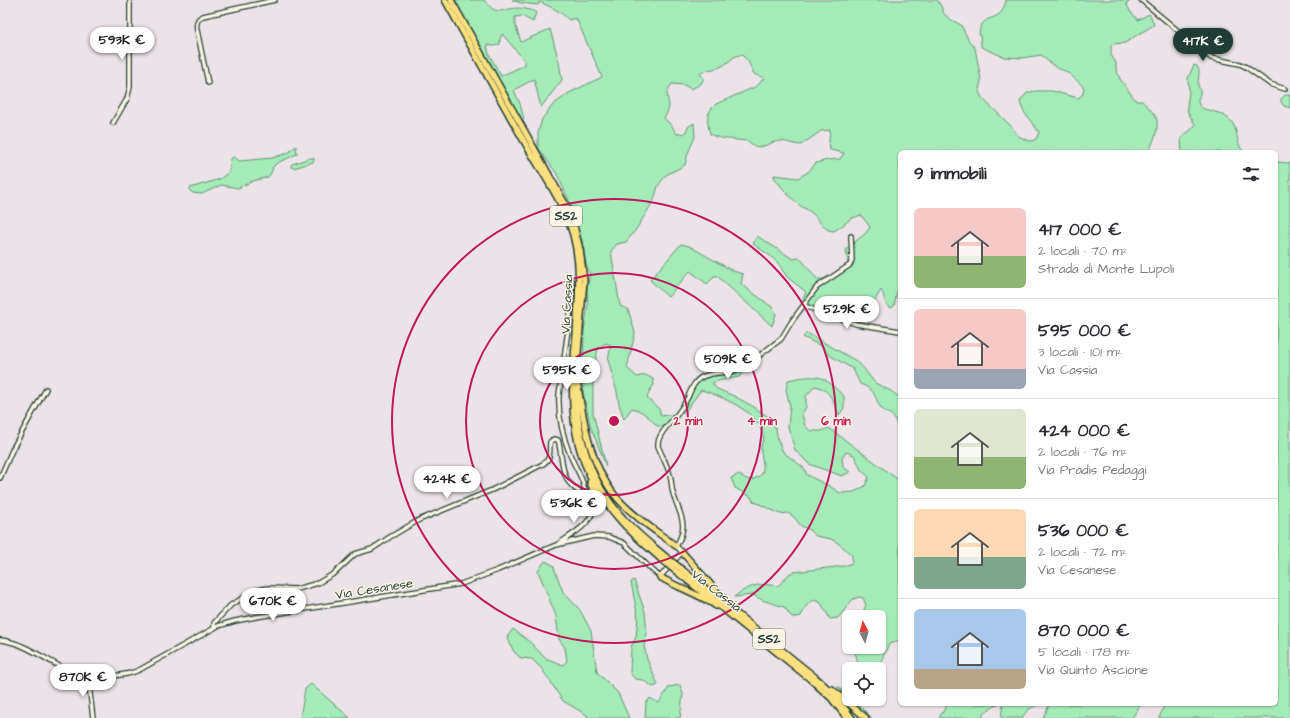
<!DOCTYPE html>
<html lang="it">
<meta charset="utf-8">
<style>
body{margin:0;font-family:"Architects Daughter",sans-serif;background:#f2f2f3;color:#2b2b33;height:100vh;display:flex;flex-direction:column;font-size:15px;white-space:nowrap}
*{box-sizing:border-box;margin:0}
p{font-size:13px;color:#7c7c81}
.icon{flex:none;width:22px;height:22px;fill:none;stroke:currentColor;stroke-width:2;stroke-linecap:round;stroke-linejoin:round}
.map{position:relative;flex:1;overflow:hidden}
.sheet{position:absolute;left:898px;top:150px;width:380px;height:556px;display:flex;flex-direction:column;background:#fff;border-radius:6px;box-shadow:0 1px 3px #0004}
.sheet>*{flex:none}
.needle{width:26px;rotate:354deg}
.tools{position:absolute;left:842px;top:610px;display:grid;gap:8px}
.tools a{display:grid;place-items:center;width:44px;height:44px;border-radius:6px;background:#fff;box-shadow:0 1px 3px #0004;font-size:20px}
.price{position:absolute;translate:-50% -34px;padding:0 9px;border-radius:14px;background:#fff;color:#222;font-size:13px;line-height:26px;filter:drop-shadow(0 1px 2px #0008)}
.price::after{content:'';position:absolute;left:50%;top:24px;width:12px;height:9px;margin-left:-6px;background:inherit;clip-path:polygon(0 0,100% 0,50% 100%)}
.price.active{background:#1f3d34;color:#fff}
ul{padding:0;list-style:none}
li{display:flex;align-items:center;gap:12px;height:100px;padding:0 16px}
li+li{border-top:1px solid #e1e1e2}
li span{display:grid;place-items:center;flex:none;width:112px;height:80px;border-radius:6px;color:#555}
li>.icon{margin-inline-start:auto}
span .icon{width:48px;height:48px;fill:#fffc;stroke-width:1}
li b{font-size:17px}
h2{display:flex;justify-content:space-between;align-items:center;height:48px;padding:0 16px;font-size:17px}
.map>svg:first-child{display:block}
</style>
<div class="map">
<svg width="1290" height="718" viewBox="0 0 1290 718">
<rect width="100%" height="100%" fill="#ebe3e7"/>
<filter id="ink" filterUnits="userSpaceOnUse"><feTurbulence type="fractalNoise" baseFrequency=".025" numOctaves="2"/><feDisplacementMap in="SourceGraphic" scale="8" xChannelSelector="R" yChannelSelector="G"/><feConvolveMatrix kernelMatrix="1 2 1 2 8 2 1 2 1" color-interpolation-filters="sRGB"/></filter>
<g filter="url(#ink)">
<path fill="#a4ebb8" stroke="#629476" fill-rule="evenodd" d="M455,0H484C498,17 499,9 518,8C524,8 530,10 536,12L533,22L522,16L515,17V24L521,42L550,29L559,62L562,80L541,107L534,79L514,90L520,104L524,119H519ZM502,34L525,61V65L501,76L489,54L487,45L494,46L500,44V39Z
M512,0H937L941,6L944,14L950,19L961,25L969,41L975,48L981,80L979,92L982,98L1010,125L1017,135L1026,140L1032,141L1036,139L1039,132C1032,122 1022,113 1020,101L1027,93L1035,91H1052L1078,98L1083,94L1084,88C1080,83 1070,74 1065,71C1062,70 1058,69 1056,67C1050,64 1046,59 1041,55L1022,58L1004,57L981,47C982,41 977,31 981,26C988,13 1002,23 1006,0H1131L1126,3L1130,11L1138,20L1149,14L1151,17L1154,25L1137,35L1125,43L1113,44L1111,46V55L1116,63V69L1120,79L1136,101H1142C1147,106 1156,114 1157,121C1159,131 1152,143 1149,152H900V289L897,292L894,306L892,308C882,305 886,296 881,290C875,299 870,315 860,321L856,319H849L810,306L803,299L806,292L787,277L778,263L769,255L753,244L757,236L793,259L800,258L817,279C827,281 840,270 848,264L846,249L866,233L870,227L861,215L850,219L842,226L834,231C823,231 820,220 813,214C810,211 806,209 802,207C791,199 782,188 774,177V175L798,178L808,172L816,163L827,160L840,159L844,153L830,150L829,141L830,130L821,131L801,145C795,145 785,141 781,141C768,141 760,154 748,141C745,141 718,138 717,137C714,136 712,135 710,134C707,120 705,114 716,104L757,86L764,78L754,74L748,61L742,55C734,54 729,63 722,66C714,71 709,67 700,74L704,78L701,84L691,89L684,85L672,84C664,94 668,95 669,106C669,110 666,115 664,118L671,125L677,134L685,133L688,127L694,123L695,137L688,153L685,165L666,175L658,186L654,200L635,231L626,242L617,244L611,251L620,306L628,309L635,333L627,368L637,377L645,375L653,379L654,385L650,390L647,398L659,409L661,416L674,414L666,426H657C650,418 643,411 632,408L624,419L619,404L617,392L608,360L611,345L606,343L598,348L593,375V413L606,466L590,425L583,391V364L584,331L588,304L587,289L590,274L586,265L583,244L568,198L557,174L538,147V133L542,119L553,105L569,93L602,77L576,18L569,20C561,12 550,6 539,2L538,5L521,3Z
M1194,65L1197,66C1201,72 1198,77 1198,84C1198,87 1201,90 1200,93C1200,97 1196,100 1199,104C1202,111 1209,109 1215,112C1220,113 1225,116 1229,119C1240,129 1234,142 1244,152H1182L1181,138L1194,127L1195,124L1188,113L1187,105L1189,92L1188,78Z
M1285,95H1290V108L1284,106L1281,102V99Z
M296,146L297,154L277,163L273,167L271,173L268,177L253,181L238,188L221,185L202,194L193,193L190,191V188L220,179L229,172L231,159L233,157L240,161L272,158L288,153Z
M310,158H314V160L313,162L294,168L291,167V165L292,164Z
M1276,162L1290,163V718H1159L1165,704H1276Z
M681,244L689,246L733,271L743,274L741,284L772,307L776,314L772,326L716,275L707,284L690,271L668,297L650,280Z
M807,333L858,362L864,369L875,383L891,391L900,398V455C897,448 901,441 899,433C897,426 896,418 890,414C887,412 884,411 882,409C873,398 878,390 860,384L853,369L829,355L823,347L803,337Z
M745,370L739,377L722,380L712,383L717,389L734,396L754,407L770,418L776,429L778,440L783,452L804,468L807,475L831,487L840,493L854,492L865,486L869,477L861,470L854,455L846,452L842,458L843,467L850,472L842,476L809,464L795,450L788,427L790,406L786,390L788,380C797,378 812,375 821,378C829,381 837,390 844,396V408L839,415C833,401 830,389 815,386L806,396V407L802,414L805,426L811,431H821L829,428L900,481V640L889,644L877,669H858L857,658L853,648L879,647V617H861L866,605L863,598L860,597L853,599L838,618L830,619L821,603L814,600L807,605L801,616L794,618L791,616L784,607L762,600L753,595L734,597C739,592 751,586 758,585C764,584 772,585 778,586L789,574L793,572L844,566L852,563V555L838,543L831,539L816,536L808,529L801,526L794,517L788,513L780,514L753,501L751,497L735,488L731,478L739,474C744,478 749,482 756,478C769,472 760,459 761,447C761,444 763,441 764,438C762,433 761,428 758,423C749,409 717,394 701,390L684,413L682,411C686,402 690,391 696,383C705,373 732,372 745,370Z
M545,561L553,565L563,592L580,610L591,631L597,672L618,693L629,718H588L587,715L563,701L542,669L532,659L521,658L514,652L507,637L513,629L532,644L545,658L563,665L567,661L565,648L559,639L556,616L538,571Z
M634,580L645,612L647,633L644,646L647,659L658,685L653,687L643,680L635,679L630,673L631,647L636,637L638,618L631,582Z
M311,684L350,718H300L305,689Z
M680,685L683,694L680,718H645L646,703L650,698L659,703L669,687Z
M838,686L849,696V699H853L872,718H859Z
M948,704H998L984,713L982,718H939Z
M1003,704H1041C1032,707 1027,709 1022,718H1001Z
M1048,704H1141L1132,718H1043L1049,705Z"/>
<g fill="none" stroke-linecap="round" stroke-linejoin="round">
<defs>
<path id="minor" d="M1141,0L1211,58L1240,64L1246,67L1270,84L1285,89
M208,83L197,30C196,24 197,18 203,16L275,0
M113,123L127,99L130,87V0
M572,281V301L559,395C558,416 563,438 571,457C577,471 585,481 586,498
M804,304L807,307L856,324L900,331
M0,478L13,448L46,389
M214,628V623L231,605L251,593L258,590L268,588L297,589L318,583L335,573L355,554L372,549L390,537L419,520L492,490L543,464C552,458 549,452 550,442L554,439L558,440L559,443C565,480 562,482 595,503C593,524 574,533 558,544
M0,640C31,643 54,669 84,676C93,678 103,677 111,676C122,675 132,674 141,669L218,626L235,621L256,617L461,584L498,570L556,545L594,536L609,537L624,543L649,567L660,577L682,552L676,546C690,524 679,514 673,493C671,487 672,481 670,475C667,465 662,456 658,446C657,434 672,422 678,413C682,408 685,403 688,397C691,390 694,381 702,377C714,371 731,374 743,368L781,339L792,321L817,287L850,265L852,260L851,236
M88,677L93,718"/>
<path id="highway" d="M445,0C472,48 498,96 525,143C542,173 563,201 573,235C582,268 578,301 576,334C569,407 568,462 620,520C633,535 649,548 663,561
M451,0L571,214L580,249L584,280L576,377
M576,374C583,416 588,464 617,498C634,517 656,531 676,546
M575,389C578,438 589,481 623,518C636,533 652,545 666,557
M590,482L594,494L595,503
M682,552L726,602
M679,567L815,677L834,694L852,718
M677,572L810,679L831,698L847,718
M660,577C678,588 699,594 716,606
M832,689L866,718"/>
</defs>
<use href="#minor" stroke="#1f3d34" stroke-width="6"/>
<use href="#highway" stroke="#1f3d34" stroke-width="8"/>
<use href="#minor" stroke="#fcf5e5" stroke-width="3.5"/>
<use href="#highway" stroke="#fbe080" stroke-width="5"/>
<defs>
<path id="highway-bridge" d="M666,557L679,567
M663,561L677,572"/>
</defs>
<use href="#highway-bridge" stroke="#1f3d34" stroke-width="8" stroke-linecap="butt"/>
<use href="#highway-bridge" stroke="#fbe080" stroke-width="5"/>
</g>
</g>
<g fill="none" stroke="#c2185b" stroke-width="2">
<circle cx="614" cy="421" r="74"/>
<circle cx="614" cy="421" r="148"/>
<circle cx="614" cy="421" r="222"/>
</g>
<g text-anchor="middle" stroke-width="3" stroke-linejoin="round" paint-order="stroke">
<g fill="#fcf5e5" stroke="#617469" stroke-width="1">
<rect x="550" y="206" width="32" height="20" rx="3"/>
<rect x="753" y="629" width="32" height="20" rx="3"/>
</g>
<g font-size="12" font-weight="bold" fill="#1f3d34">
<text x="566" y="220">SS2</text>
<text x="769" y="643">SS2</text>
</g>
<g font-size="13" fill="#1f3d34" stroke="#fcf5e5">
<text transform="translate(566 304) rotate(-87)" y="5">Via Cassia</text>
<text transform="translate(374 588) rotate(-9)" y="5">Via Cesanese</text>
<text transform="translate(717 590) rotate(38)" y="5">Via Cassia</text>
</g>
</g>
<circle cx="614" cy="421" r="6" fill="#c2185b" stroke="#fcf5e5" stroke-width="2"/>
<g font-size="12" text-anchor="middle" font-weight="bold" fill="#c2185b" stroke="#fcf5e5" stroke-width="3" stroke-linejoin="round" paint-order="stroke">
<text x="688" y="425">2 min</text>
<text x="762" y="425">4 min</text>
<text x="836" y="425">6 min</text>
</g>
</svg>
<div class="tools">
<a><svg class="needle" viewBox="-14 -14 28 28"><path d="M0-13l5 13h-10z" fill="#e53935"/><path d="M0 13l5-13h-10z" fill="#7c7c81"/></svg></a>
<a><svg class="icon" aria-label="locate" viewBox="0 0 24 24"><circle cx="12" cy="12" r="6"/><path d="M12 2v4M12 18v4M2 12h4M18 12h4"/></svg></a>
</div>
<b class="price" style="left:122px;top:61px">593K €</b>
<b class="price active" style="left:1203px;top:62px">417K €</b>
<b class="price" style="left:847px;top:330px">529K €</b>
<b class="price" style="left:728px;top:380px">509K €</b>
<b class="price" style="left:567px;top:391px">595K €</b>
<b class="price" style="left:447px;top:500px">424K €</b>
<b class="price" style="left:574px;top:524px">536K €</b>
<b class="price" style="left:273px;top:622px">670K €</b>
<b class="price" style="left:83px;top:698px">870K €</b>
<section class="sheet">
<h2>9 immobili<svg class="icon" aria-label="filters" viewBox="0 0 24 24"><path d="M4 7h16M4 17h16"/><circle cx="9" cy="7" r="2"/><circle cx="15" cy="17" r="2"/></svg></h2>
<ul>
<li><span style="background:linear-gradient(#f6c9c9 60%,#8fb573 0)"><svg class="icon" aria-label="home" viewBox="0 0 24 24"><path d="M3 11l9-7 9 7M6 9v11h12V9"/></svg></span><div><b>417 000 €</b><p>2 locali · 70 m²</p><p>Strada di Monte Lupoli</p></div></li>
<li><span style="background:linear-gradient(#f6c9c9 75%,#9aa5b1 0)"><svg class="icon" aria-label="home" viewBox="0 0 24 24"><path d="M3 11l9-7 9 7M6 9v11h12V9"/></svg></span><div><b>595 000 €</b><p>3 locali · 101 m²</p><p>Via Cassia</p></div></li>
<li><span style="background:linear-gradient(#dfe7d0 60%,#8fb573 0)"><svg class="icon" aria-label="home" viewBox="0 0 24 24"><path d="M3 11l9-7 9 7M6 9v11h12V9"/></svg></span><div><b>424 000 €</b><p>2 locali · 76 m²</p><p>Via Pradis Pedaggi</p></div></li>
<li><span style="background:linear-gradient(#ffd9b3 60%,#7fa58c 0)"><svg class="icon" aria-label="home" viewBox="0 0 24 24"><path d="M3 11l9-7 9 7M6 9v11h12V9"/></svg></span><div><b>536 000 €</b><p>2 locali · 72 m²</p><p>Via Cesanese</p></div></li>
<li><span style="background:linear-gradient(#a9c7e8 75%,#b9a48a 0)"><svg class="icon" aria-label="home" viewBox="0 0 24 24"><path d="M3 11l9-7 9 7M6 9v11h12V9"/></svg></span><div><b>870 000 €</b><p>5 locali · 178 m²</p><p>Via Quinto Ascione</p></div></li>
</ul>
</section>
</div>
